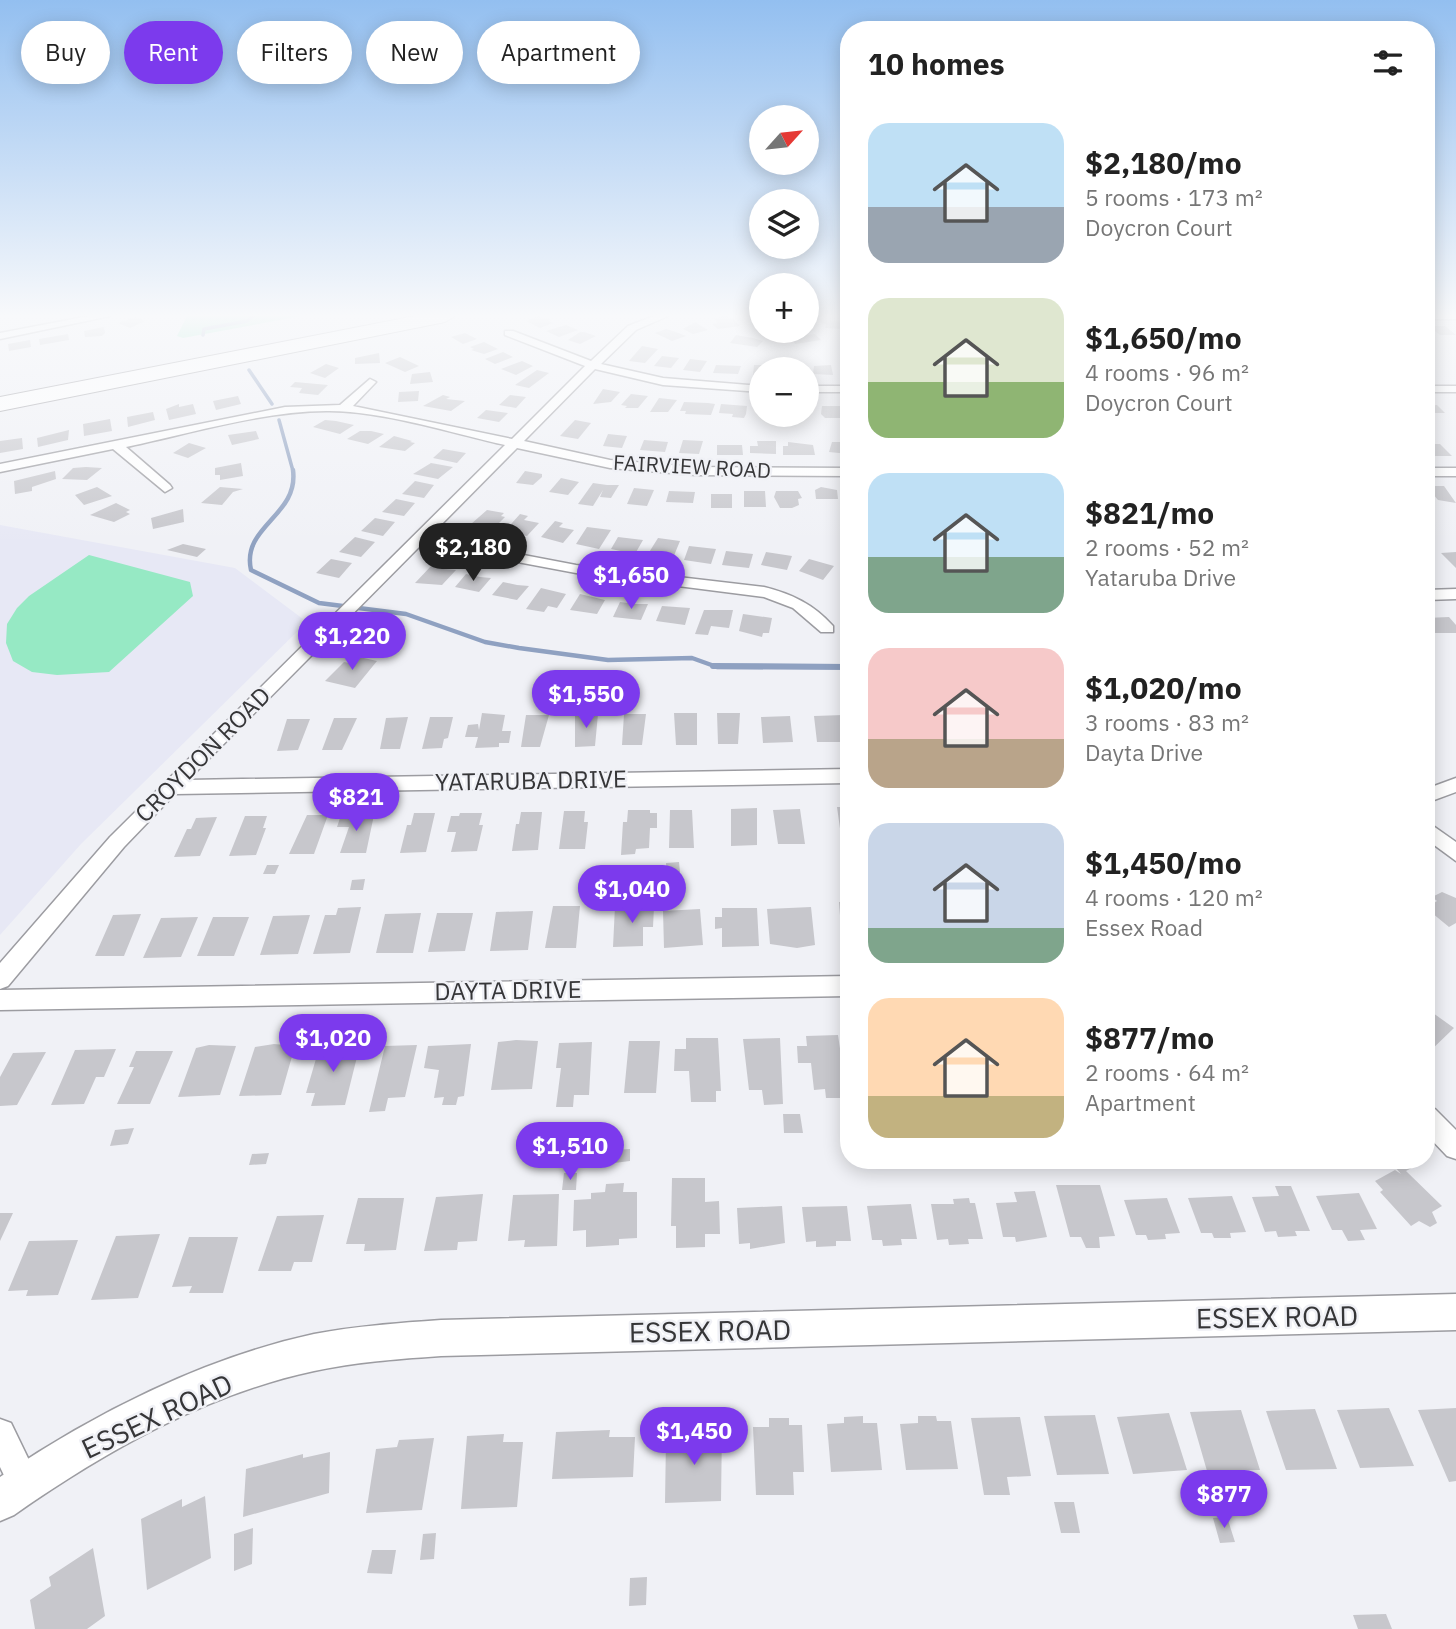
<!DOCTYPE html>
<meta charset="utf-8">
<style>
body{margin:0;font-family:"IBM Plex Sans",sans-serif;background:#f6f6f6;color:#222;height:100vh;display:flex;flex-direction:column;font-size:26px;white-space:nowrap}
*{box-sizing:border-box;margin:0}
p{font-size:23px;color:#767676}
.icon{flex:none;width:38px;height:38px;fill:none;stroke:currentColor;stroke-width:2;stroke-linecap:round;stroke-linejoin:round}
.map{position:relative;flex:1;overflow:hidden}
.sheet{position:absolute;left:840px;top:21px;width:595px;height:1148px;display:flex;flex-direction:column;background:#fff;border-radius:28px;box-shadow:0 4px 18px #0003}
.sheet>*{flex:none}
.hud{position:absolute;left:21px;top:21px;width:665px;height:63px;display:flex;gap:14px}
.needle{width:46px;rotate:63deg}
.buttons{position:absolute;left:749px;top:105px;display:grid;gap:14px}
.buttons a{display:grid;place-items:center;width:70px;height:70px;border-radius:50%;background:#fff;box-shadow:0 4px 18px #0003;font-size:35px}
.price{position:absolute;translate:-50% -60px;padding:0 16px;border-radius:24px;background:#7c3aed;color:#fff;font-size:23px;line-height:46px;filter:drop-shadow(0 2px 4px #0008)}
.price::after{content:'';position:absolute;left:50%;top:42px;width:21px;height:16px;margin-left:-10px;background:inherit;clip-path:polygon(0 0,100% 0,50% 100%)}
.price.active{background:#222;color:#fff}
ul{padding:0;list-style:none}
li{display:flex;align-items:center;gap:21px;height:175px;padding:0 28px}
li span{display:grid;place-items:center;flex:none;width:196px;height:140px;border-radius:21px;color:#555}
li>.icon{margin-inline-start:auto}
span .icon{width:84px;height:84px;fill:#fffc;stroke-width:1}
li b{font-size:30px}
h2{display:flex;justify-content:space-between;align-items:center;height:84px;padding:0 28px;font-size:30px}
.chip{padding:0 24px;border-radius:32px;background:#fff;box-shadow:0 4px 18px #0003;font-size:24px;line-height:63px}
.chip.active{background:#7c3aed;color:#fff}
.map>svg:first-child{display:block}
</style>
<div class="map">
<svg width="1456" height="1629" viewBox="0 0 1456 1629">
<rect width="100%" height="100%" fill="#f0f1f6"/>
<path fill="#e7e8f5" d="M0,525L235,568L307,622L81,844L0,935Z"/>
<path fill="#96e9c4" d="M187,316H301L183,338L177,336Z
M89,555L190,582L193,596L109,672L57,675L32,672L13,661L6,643L7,624L17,608L29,596Z"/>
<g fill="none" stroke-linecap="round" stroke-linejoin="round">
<path stroke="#8fa1c1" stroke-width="3.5" d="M203,335L204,329L247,321L253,316
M249,370L272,404
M279,420L293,471"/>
<path stroke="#8fa1c1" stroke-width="4.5" d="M293,470C299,516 241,526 251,570L319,603L406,614L485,642L519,648L608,660L692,658L717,667H849"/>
<path stroke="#8fa1c1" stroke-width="6" d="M713,666L849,667"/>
</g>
<path fill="#c7c7cc" d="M538,316L552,320L548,321L553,323L540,328L526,321Z
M726,316L734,320L740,326L718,329L712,324L718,323L713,318Z
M135,317L145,321L130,328L118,323Z
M821,320L843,321L842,329L825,328L826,324L821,323Z
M695,322L708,330L693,334L683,329Z
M566,325L578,330L559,337L546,331Z
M1429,326H1445L1456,335H1440Z
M104,327L105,333L102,336L85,337L84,331Z
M666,329L676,332L686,336L672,341L655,333Z
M802,331L807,335L815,334L821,340L795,344L788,333Z
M580,332H584L596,336L580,344L568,340Z
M465,333L477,339L463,344L451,337Z
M68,334L69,340L40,345L39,339Z
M736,335L753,338L763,341L757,347L730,343Z
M30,340L31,347L9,351L8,344Z
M484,342L498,349L484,354L471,350L474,349L470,347Z
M642,346L658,349L645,363L629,361Z
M503,352L513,357L495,364L485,359Z
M379,353L380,363L355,364V358Z
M662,356L679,358L671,368L654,366Z
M400,357L419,366L405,372L385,363Z
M690,359L707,361L700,372L683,370Z
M522,361L533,366L516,375L501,369Z
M326,364L339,368L325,378L310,373Z
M716,365L741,366L738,374L713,373Z
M754,365H771V369H761V375H753Z
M831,365L833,375L813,374L814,366Z
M537,370L549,373L529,388L515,385Z
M430,372L433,382L410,384L412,374Z
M295,382L328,385L318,395L299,393L302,388L290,387Z
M603,389L620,392L611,402L593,404Z
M419,391L418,401L398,402L399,392Z
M631,394L648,396L638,408H625L627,406L621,405Z
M443,395L450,397L446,399L465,401L451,411L423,406Z
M510,395L526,397L516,408L499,405Z
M238,396L241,404L216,410L213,401Z
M659,398L677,400L668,412H650Z
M684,402L708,403L715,404L711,415L685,414L686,411H680Z
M179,404V407L193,404L196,414L169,420L166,409Z
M721,404L747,406L746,414L744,418L732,417L733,414L719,413Z
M1437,405L1445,413H1426V406Z
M822,406H841L843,418H825L821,414Z
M486,410L508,413L499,422L477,418Z
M153,412L155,420L128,427L127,417Z
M110,419L112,431L84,436L83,424Z
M325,420L336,421L354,425L340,434L313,427Z
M575,420L591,423L578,439L560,436Z
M69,430L68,440L38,447L37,438Z
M256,431L259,439L232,445L228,435Z
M360,431H371L384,434L368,444L347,439Z
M608,434L627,436L622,448L603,446Z
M394,436L412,441L410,442L415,443L405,451L379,447Z
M22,438L23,449L0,453V441Z
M644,440L668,442L665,452L640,450Z
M683,440L703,441L699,454L679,453Z
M757,441H776V454L750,453V446H758Z
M788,442L813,445L815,455H783V446H788Z
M832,442H849V454L829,452Z
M189,443L206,448L188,458L173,453Z
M1426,444H1440L1452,456H1430Z
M717,445H742L743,455H717Z
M443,449L466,453L457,463L433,458Z
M241,463L243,476L220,480V475H215V468Z
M431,463L453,467L438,479L413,474Z
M73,468L86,467L102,468L87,480L62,479Z
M55,471L56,479L32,487V491L15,494L14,481Z
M525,471L542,474V477L533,485L516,483Z
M561,478L579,482L568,495L549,492Z
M415,481L434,485L424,498L402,494Z
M593,483L607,485H619L611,498L600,497L603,490L593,506L578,504Z
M1426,486H1444L1456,503L1438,500Z
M97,487L112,496L84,505L75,495Z
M220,487L243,489L233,492L222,505L201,503Z
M821,487L837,490L838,499H816L815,490Z
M634,488L654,490L647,506L627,504Z
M669,491L695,492L693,503L666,502Z
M744,491H765L766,507H744Z
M776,491H798L802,498L798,499L799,505L792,508H780L774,497Z
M711,494H732V508H711Z
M396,499L415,503L404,516L382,512Z
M116,503L130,510L126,512L130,514L114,522L90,515Z
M183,509L184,522L153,529L151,518Z
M487,510L504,513L501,516L505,517L493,529L471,524Z
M520,514L528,516L524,520L539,523L527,536L505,531Z
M375,518L395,522L383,536L361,531Z
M555,521L563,523L559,527L574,530L563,543L541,537Z
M587,527L611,530L599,549L576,544Z
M355,537L375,542L361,557L339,552Z
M618,537L643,540L635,554L611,549Z
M658,538L680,541L673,558L648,554Z
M183,544L206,549L197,557L167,550Z
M689,546L716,549L711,564L684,560Z
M726,551L753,554L749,568L722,565Z
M766,552L792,556L787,570L761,565Z
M1456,552V568L1441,553Z
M331,559L352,563L339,578L316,573Z
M809,559L834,566L823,580L799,571Z
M431,566L444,569L456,570L442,585L415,583Z
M466,574L480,577L491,578L479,592L455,587Z
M503,582L517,585L529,586L517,600L492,595Z
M541,588L566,594L557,608L548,606L544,612L526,609Z
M580,594L605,600L597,614L570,610Z
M620,602L636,604H648L641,620L613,617Z
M662,606L690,608L685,625L656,621Z
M704,610H733L729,628L711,626L708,635L695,634Z
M743,614L772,618L769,633H763L762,637L739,631Z
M1449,617L1456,625V633H1431L1426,628V618Z
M367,624L388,629L381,636L399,640L383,657L353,652L374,634L361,631Z
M355,656L377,661L355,688L325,681L344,662L349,663Z
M482,713L505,715L502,731H511L509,743H499V747L475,748L478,737H465L468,725L478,724L479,730Z
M674,713H697V745H676Z
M717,713H740L738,744H718Z
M598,714L595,746L575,747V715Z
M624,714H646L642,745H622Z
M526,715H549L540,747H521Z
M843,715L847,742H817L814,716Z
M790,716L793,742L763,743L761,717Z
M408,717L400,749H380L386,718Z
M430,717H453L448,738L444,739L442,748L422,749Z
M334,718H357L342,750H322Z
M287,719H310L298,750L277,751Z
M837,807H849V843H842Z
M757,808V845L731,846V809Z
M800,809L805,844H778L773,810Z
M628,810H650V813H657V828H650L649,848L636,849L635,854L621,855L623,822H627Z
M670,810H692L694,848H669Z
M564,811H585L584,822H588L585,849H559Z
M521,812H542L538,850L512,851L516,824H519Z
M414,813H435L426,852L400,853L407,825H411Z
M460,813H482L479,825H483L477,851L451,852L456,832H447L451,816H459Z
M307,815H328L314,854H289Z
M352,815H374L366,853H340L349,827H337L340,818Z
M245,816H267L263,828H266L256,855L229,856Z
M217,817L200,856L174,857L187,829H191L196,818Z
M679,862L680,872L667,874L666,863Z
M267,865H279L275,874H263Z
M365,879L363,890H350L352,880Z
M1442,892L1456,898V923L1449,927L1426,908L1437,901L1432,897Z
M839,902H849V943H842Z
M641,905L654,907L653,927H643V946L613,947L615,906Z
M553,906H580L576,948H545Z
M361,907L350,953L313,954L325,915H336L338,908Z
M811,907L815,945L797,948L770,944L767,909Z
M722,908H757L759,946L722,947V928L715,929V917H722Z
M700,909L703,945L664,948L663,911Z
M533,911L528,950L490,951L496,912Z
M421,913L413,953H376L385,914Z
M437,913H473L465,951L428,952Z
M141,914L124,956H95L113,915Z
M310,915L298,954L260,955L273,916Z
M198,917L181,957L143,958L161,918Z
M213,917H249L234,956H197Z
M1426,1008L1454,1028L1426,1055Z
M838,1035L846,1089H840L842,1098H826L825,1089L814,1090L811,1063H798L797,1046H807L806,1036Z
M686,1038H718L721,1091H716V1102H691L689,1071H674L675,1049H686Z
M780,1038L783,1104L764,1105L762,1090H749L743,1039Z
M516,1040L538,1041L532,1089L491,1090L498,1042Z
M629,1041H660L656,1093H624Z
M592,1042L589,1095H574L573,1107H556L561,1068H556L559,1043Z
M342,1043L360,1045L345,1105L311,1106L315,1093H306L320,1045Z
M274,1044L295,1046L281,1095L239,1096L255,1047Z
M471,1044L464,1096L458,1097L456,1105H442L444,1097L434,1098L439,1070L424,1068L428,1046Z
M209,1045L236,1046L220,1095L178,1097L196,1048Z
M417,1045L405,1097L388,1098L385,1111L369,1112L385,1046Z
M116,1049L104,1077H96L84,1104L51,1105L75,1050Z
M136,1051H173L150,1104H117L134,1067H129Z
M46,1052L17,1105L0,1106V1077L13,1053Z
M783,1114H800L803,1133H784Z
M134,1128L128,1144L110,1146L115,1130Z
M591,1147H606V1160L590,1161Z
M630,1149V1161L614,1163L615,1150Z
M269,1153L266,1164L249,1165L252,1154Z
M1389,1160H1427L1406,1171L1442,1206L1432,1212L1437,1223L1430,1227L1419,1221L1411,1226L1380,1192L1383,1190L1375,1181L1395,1170L1401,1174Z
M564,1173H577L576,1190H562Z
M672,1178H705V1202L719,1201L720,1234H705V1247L676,1248V1226H671Z
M624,1183L623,1192H637V1238L619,1239V1245L586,1247V1230L573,1231L574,1200L591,1199V1193L605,1192L606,1184Z
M1056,1185H1100L1115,1236L1099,1237L1100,1248H1086L1081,1237H1070Z
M1275,1186H1291L1310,1231H1295L1297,1236L1278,1237L1276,1231L1265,1232L1252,1197L1279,1196Z
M1035,1191L1047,1237L1016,1242L1015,1237H1003L996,1203L1017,1202L1014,1192Z
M1359,1193L1377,1229L1360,1230L1365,1240L1348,1241L1342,1230H1332L1316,1196Z
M483,1194L477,1241L458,1242L457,1250L424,1251L436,1197Z
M559,1194L557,1246L524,1247L525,1240L508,1241L513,1195Z
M1232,1196L1246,1232L1230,1233L1231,1238H1214L1212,1233H1201L1188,1198Z
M358,1198H404L396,1250L364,1251L365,1244H346Z
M969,1198L970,1203H975L983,1239H968L969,1244L949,1245L948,1239L937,1240L931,1204H954L953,1199Z
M1167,1198L1180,1233L1165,1234L1166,1239L1148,1240L1146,1235H1136L1124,1200Z
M911,1204L917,1239H901L902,1245L883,1246L882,1240H872L867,1206Z
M782,1206L785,1243L750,1249V1243L739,1244L737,1208Z
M847,1206L851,1241H836V1246L816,1247V1241L806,1242L802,1207Z
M0,1213H13L0,1241Z
M324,1215L312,1262H294L291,1271H258L277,1216Z
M160,1234L138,1298L91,1300L116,1236Z
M189,1237H238L223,1293H189L192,1286L172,1287Z
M78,1240L58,1295L26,1296L28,1290L8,1291L29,1241Z
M1389,1408L1414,1466L1360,1468L1337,1410Z
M1456,1408V1481L1449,1482L1418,1410Z
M1315,1409L1337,1469L1286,1470L1266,1411Z
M1241,1410L1260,1470L1207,1471L1190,1412Z
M1169,1413L1187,1470L1133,1474L1117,1417Z
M1095,1415L1109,1474L1057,1475L1044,1416Z
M863,1416V1423H877L882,1470L831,1472L827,1424L844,1423V1417Z
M918,1416H936L937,1421H951L958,1469L906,1470L900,1424L918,1423Z
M1020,1417L1031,1476L1007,1477L1010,1495H984L971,1418Z
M769,1418H789V1425H802L804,1472H793L794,1495H756L753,1427H769Z
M722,1428L721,1501L665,1503L666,1439L686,1438V1429Z
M610,1430L609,1437H635L633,1477L552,1479L556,1432Z
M504,1434L503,1442H523L517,1507L461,1509L467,1436Z
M434,1438L422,1510L366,1513L376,1449L397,1447L399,1440Z
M330,1452L329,1493L243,1517L246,1469L303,1454V1458Z
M205,1496L211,1558L147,1590L141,1519L182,1499V1507Z
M1054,1502H1074L1080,1533H1061Z
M1227,1517L1235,1542L1220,1543L1213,1518Z
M253,1528L252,1564L234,1571V1534Z
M436,1533L434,1559L420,1560L423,1534Z
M93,1548L105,1616L87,1629H35L30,1600L51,1586L49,1577Z
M372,1550H396L392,1574L367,1573Z
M647,1577L646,1605L629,1606L630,1578Z
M1386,1614L1392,1629H1358L1353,1615Z"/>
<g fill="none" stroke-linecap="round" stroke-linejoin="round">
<defs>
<path id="minor" d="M89,316H110L0,339V333Z
M654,316H668L636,330L601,364L663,378L761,386V392L663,385L595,369L524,441L610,460L696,467L849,468V476L696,475L610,468L517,448L429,537L576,565L764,587C792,594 813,604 833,626V632H821L793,608L764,597L576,573L422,544L188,780L849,769V783L175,794L124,847L8,986L0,989V963L110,837L505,445C451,433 380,410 326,411C264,411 188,434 126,447L170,485L172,488L165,492L113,449L0,472V464L285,407L340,405L370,379L376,382L353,406L512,439L585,366L505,335V331H513L591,361L628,326Z
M1426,316H1456V319H1426Z
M807,386H849V392H807Z
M1426,386H1456V392H1426Z
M1426,468H1456V476H1426Z
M1456,589V599L1426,600V590Z
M1456,778V792L1426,803V789Z
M1426,821L1456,842V861L1426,839Z
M849,976V996L0,1010V990Z
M1426,1105L1435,1109L1456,1130V1159L1447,1156L1426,1134Z
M0,1419L11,1423L40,1483L35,1494L24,1499L13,1494L0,1467Z"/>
<path id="tertiary" d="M1456,1294V1330L441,1356C398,1359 356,1362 314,1371C206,1394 104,1452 14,1515L0,1521V1477C93,1414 203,1358 314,1334C356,1326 398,1323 441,1320Z"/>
<path id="motorway" d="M415,316H455L445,322L0,411V397Z"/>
</defs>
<use href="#minor" stroke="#9c9ca1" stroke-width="3"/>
<use href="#tertiary" stroke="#9c9ca1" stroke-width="3"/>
<use href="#motorway" stroke="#9c9ca1" stroke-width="2"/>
<use href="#minor" fill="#fff" fill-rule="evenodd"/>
<use href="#tertiary" fill="#fff" fill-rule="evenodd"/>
<use href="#motorway" fill="#fff" fill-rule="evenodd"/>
</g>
<linearGradient id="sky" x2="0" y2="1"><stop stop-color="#93bff0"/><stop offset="0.58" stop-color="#f8f9fb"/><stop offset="1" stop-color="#f8f9fb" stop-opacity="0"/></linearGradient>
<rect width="1456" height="544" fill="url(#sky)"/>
<g text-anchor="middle" stroke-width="5" stroke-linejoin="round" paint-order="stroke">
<g font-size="21" fill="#363638" stroke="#f0f1f6">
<text transform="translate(692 467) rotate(3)" y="7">FAIRVIEW ROAD</text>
</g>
<g font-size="24" fill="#363638" stroke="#f0f1f6">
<text transform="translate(203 755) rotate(-45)" y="8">CROYDON ROAD</text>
<text transform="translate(531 781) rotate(-1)" y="8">YATARUBA DRIVE</text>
<text transform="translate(508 991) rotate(-1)" y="8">DAYTA DRIVE</text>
</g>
<g font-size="28" fill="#363638" stroke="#f0f1f6">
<text transform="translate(1277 1317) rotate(-1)" y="10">ESSEX ROAD</text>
<text transform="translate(710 1331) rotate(-1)" y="10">ESSEX ROAD</text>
<text transform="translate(157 1416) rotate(-25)" y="10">ESSEX ROAD</text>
</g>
</g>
</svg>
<div class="buttons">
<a><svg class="needle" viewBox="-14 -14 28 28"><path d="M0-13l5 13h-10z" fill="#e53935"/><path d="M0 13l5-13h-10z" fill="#767676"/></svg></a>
<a><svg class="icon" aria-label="layers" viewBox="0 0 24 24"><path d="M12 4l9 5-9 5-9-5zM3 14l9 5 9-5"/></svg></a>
<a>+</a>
<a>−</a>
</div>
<b class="price active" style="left:473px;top:583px">$2,180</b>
<b class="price" style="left:631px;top:611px">$1,650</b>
<b class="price" style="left:352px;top:672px">$1,220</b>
<b class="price" style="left:586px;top:730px">$1,550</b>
<b class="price" style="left:356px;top:833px">$821</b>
<b class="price" style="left:632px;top:925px">$1,040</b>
<b class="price" style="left:333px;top:1074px">$1,020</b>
<b class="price" style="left:570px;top:1182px">$1,510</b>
<b class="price" style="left:694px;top:1467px">$1,450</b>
<b class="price" style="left:1224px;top:1530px">$877</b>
<div class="hud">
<a class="chip">Buy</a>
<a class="chip active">Rent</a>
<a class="chip">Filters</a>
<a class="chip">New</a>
<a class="chip">Apartment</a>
</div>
<section class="sheet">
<h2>10 homes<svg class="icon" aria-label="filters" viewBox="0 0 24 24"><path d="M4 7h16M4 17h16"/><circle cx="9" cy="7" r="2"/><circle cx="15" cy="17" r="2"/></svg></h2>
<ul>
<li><span style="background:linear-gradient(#bfe0f5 60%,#9aa5b1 0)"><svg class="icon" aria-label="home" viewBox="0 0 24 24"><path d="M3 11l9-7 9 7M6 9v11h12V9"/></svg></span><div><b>$2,180/mo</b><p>5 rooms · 173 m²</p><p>Doycron Court</p></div></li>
<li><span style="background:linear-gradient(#dfe7d0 60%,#8fb573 0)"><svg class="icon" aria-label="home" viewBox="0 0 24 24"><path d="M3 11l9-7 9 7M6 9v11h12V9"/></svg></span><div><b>$1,650/mo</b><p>4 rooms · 96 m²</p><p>Doycron Court</p></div></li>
<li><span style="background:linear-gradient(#bfe0f5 60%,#7fa58c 0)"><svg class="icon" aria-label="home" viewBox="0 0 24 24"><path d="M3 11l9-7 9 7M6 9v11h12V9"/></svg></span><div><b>$821/mo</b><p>2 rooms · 52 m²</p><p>Yataruba Drive</p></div></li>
<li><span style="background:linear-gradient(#f6c9c9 65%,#b9a48a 0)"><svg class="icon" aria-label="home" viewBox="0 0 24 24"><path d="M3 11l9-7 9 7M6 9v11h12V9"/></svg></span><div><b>$1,020/mo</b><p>3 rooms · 83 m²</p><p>Dayta Drive</p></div></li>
<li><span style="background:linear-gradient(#c9d6e8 75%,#7fa58c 0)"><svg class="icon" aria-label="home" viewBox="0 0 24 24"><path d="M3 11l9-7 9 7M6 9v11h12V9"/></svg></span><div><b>$1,450/mo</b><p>4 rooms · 120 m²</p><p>Essex Road</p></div></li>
<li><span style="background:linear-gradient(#ffd9b3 70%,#c2b280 0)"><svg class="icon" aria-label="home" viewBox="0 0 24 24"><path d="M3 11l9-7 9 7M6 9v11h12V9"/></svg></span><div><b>$877/mo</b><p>2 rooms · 64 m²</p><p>Apartment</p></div></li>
</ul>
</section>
</div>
